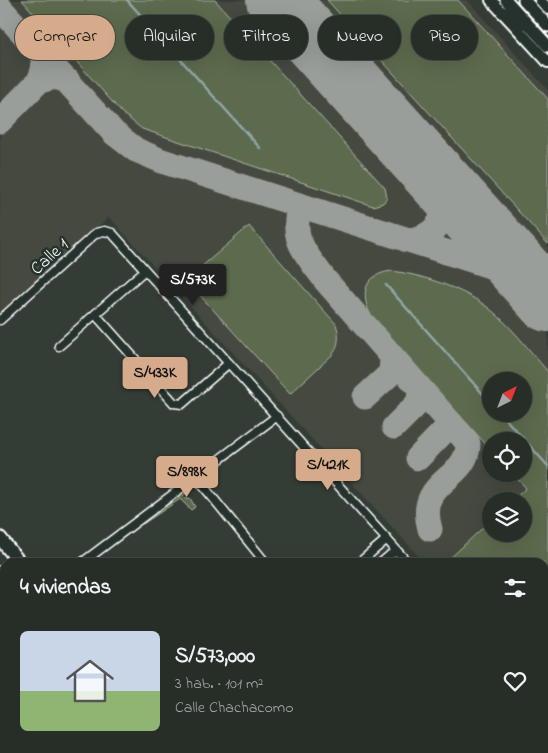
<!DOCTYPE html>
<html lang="es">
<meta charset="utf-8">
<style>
body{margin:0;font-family:"Indie Flower",sans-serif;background:#333a34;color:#f1f3f6;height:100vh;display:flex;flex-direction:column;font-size:19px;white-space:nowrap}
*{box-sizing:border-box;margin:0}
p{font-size:16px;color:#a4a8a8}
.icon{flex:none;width:28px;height:28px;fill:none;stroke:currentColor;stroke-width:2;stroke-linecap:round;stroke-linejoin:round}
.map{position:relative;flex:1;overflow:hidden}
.drawer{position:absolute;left:0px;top:558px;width:549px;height:196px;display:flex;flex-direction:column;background:#272e28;border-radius:15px 15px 0 0;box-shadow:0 5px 20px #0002,0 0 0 1px #434a45}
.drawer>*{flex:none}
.guide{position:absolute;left:15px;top:15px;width:519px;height:45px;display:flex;gap:10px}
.needle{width:32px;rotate:42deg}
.tools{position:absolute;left:482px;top:372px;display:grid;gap:10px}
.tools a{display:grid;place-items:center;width:50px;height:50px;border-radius:50%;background:#272e28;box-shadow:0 5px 20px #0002,0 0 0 1px #434a45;font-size:25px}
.price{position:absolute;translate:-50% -42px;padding:0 11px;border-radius:5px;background:#d6ab8b;color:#111;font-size:16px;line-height:32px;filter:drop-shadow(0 1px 2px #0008)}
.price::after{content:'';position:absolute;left:50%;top:30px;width:15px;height:11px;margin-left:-8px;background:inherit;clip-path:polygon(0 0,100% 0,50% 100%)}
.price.current{background:#222;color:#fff}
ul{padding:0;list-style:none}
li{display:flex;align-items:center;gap:15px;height:125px;padding:0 20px}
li+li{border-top:1px solid #434a45}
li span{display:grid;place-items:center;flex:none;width:140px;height:100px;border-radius:8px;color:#555}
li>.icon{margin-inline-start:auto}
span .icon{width:60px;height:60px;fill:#fffc;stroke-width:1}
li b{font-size:21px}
h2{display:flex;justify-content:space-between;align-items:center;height:60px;padding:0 20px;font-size:21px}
.pill{padding:0 18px;border-radius:22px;background:#272e28;box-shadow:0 5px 20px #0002,0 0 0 1px #434a45;font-size:18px;line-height:45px}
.pill.current{background:#d6ab8b;color:#111}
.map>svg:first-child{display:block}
</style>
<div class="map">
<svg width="548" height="753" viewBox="0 0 548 753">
<rect width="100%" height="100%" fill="#343d35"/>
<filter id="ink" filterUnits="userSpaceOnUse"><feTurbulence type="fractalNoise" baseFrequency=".02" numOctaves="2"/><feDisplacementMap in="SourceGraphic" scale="10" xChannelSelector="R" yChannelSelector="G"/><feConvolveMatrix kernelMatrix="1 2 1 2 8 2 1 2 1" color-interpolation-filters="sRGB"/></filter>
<g filter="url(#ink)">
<path fill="#45493f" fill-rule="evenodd" d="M0,0H467L548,90V699L544,694V562H424L109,217L0,315ZM491,381H524V414H491ZM491,441H524V474H491ZM491,501H524V534H491Z"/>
<path fill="#5b6b4e" stroke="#adb5a6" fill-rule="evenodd" d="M22,0H215L385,188L387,198L383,203L373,206L142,129L122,113Z
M327,0H458L548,99V244Z
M249,226L336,324C340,336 339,346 332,355L290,394L186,280Z
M392,271C423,275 461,288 486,306C510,324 529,350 548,372V690L544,685V562H446L491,520V534H524V501H512L526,488L513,474H524V441H491V450L373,319C359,296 363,274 392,271ZM491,381H524V414H491Z
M196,477L198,483L183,496L186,499L190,498L195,507L191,510L180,499L143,524L139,521Z
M391,749H456L460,753H395Z"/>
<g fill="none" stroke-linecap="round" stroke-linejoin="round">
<path stroke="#92a8a9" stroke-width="2.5" d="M127,0L260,148
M386,285L491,403
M501,414L548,466"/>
<path stroke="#9a9e9a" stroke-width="25" d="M0,8L114,133L136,150L162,161L527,278
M43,54V71L39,81L55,77L68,81
M0,121L39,81
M300,205C289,239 307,255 326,281L468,443C469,481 415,479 430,529
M407,240C436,239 443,219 452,195
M365,397L391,373L392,359
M394,427L418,403L421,390
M418,458L446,429L447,419"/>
<path stroke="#9a9e9a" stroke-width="62" d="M277,0L548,301"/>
<defs>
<path id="minor" d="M95,314L174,403L182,404L229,363
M0,320L96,233L104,231L112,233L407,562
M59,346L145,270
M196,477L265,562
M83,562L277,416
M360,562L387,539
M382,562L396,550
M544,714L548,719
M544,733L548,729
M201,749L205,753
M376,749L380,753
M460,749L464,753
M167,752L171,749
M29,753L35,749
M307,753L312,749
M521,753L526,749"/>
<path id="secondary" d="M491,0L548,62
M540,0L548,9"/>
<path id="primary" d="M506,0L548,46
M524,0L548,26
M502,12L522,24"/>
<path id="trunk" d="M0,538L19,562
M0,573L5,579
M0,627L5,623"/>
</defs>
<use href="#minor" stroke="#fff" stroke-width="11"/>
<use href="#secondary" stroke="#fff" stroke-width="14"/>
<use href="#primary" stroke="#fff" stroke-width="15"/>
<use href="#trunk" stroke="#fff" stroke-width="16"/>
<use href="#minor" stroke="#26332d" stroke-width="8"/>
<use href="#secondary" stroke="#26332d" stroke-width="10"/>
<use href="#primary" stroke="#26332d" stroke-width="11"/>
<use href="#trunk" stroke="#26332d" stroke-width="12"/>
</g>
</g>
<g text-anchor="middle" stroke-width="5" stroke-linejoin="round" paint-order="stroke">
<g font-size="18" fill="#fff" stroke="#26332d">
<text transform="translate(49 256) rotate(-42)" y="6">Calle 1</text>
</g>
</g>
</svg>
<div class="tools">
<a><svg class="needle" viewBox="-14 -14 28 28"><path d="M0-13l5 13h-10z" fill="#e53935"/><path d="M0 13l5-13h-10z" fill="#a4a8a8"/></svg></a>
<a><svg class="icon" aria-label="locate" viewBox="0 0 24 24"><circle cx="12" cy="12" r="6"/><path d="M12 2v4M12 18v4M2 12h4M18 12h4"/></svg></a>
<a><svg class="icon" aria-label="layers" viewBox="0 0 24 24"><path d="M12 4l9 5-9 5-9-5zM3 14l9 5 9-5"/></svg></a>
</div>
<b class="price current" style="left:193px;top:306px">S/573K</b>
<b class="price" style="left:155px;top:399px">S/433K</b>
<b class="price" style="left:328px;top:491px">S/421K</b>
<b class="price" style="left:187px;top:498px">S/898K</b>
<div class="guide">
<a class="pill current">Comprar</a>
<a class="pill">Alquilar</a>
<a class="pill">Filtros</a>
<a class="pill">Nuevo</a>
<a class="pill">Piso</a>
</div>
<section class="drawer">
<h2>4 viviendas<svg class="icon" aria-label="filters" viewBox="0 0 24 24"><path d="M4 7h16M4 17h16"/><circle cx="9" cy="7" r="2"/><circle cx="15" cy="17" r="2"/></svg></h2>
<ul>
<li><span style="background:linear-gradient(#c9d6e8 60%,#8fb573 0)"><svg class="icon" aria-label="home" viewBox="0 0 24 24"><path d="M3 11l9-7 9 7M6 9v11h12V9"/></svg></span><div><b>S/573,000</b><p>3 hab. · 101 m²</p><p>Calle Chachacomo</p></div><svg class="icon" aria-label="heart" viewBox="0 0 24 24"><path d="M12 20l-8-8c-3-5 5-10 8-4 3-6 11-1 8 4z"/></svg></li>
</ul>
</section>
</div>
